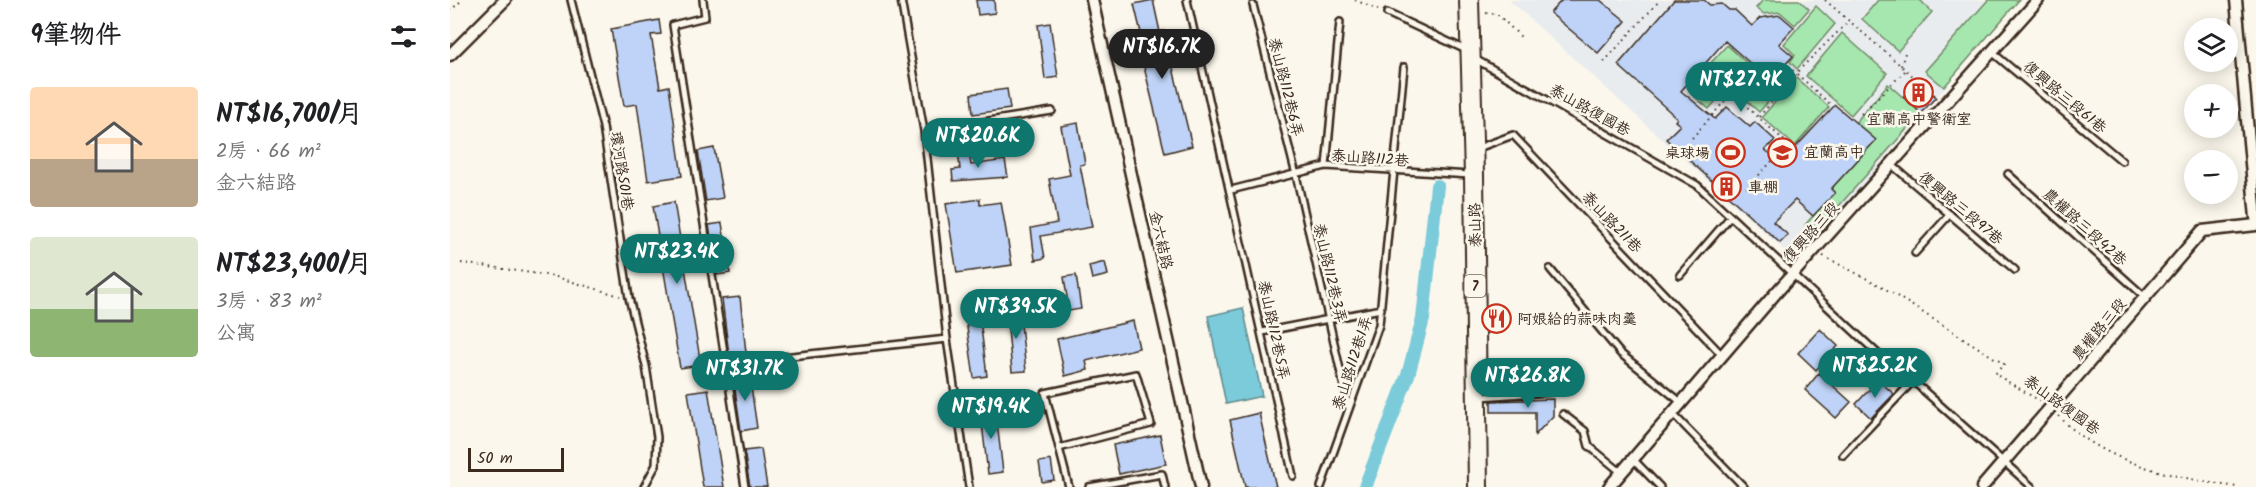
<!DOCTYPE html>
<html lang="zh-TW">
<meta charset="utf-8">
<style>
body{margin:0;font-family:Kalam,"LXGW WenKai TC",sans-serif;background:#f6f6f6;color:#202124;height:100vh;display:flex;flex-direction:column;font-size:22px;white-space:nowrap}
*{box-sizing:border-box;margin:0}
p{font-size:20px;color:#757577}
.icon{flex:none;width:33px;height:33px;fill:none;stroke:currentColor;stroke-width:2;stroke-linecap:round;stroke-linejoin:round}
.map{position:relative;flex:1;overflow:hidden}
.panel{display:flex;flex-direction:column;background:#fff;width:450px}
.panel>*{flex:none}
.tools{position:absolute;left:1734px;top:18px;display:grid;gap:12px}
.tools a{display:grid;place-items:center;width:54px;height:54px;border-radius:50%;background:#fff;box-shadow:0 3px 15px #0003;font-size:30px}
.scale{position:absolute;left:18px;bottom:15px;width:96px;box-sizing:border-box;padding-left:6px;border:3px solid #3b2a1e;border-top:0;font-size:16px;line-height:21px;white-space:nowrap;color:#3b2a1e;-webkit-text-stroke:4px #fbf7ec;paint-order:stroke}
.price{position:absolute;translate:-50% -51px;padding:0 14px;border-radius:21px;background:#0f766e;color:#fff;font-size:20px;line-height:39px;filter:drop-shadow(0 2px 3px #0008)}
.price::after{content:'';position:absolute;left:50%;top:36px;width:18px;height:14px;margin-left:-9px;background:inherit;clip-path:polygon(0 0,100% 0,50% 100%)}
.price.selected{background:#222;color:#fff}
ul{padding:0;list-style:none}
li{display:flex;align-items:center;gap:18px;height:150px;padding:0 30px}
li span{display:grid;place-items:center;flex:none;width:168px;height:120px;border-radius:6px;color:#555}
li>.icon{margin-inline-start:auto}
span .icon{width:72px;height:72px;fill:#fffc;stroke-width:1}
li b{font-size:26px}
h2{display:flex;justify-content:space-between;align-items:center;height:72px;padding:0 30px;font-size:26px}
main{display:flex;flex:1;min-height:0}
.map>svg:first-child{display:block}
</style>
<main>
<section class="panel">
<h2>9筆物件<svg class="icon" aria-label="filters" viewBox="0 0 24 24"><path d="M4 7h16M4 17h16"/><circle cx="9" cy="7" r="2"/><circle cx="15" cy="17" r="2"/></svg></h2>
<ul>
<li><span style="background:linear-gradient(#ffd9b3 60%,#b9a48a 0)"><svg class="icon" aria-label="home" viewBox="0 0 24 24"><path d="M3 11l9-7 9 7M6 9v11h12V9"/></svg></span><div><b>NT$16,700/月</b><p>2房 · 66 m²</p><p>金六結路</p></div></li>
<li><span style="background:linear-gradient(#dfe7d0 60%,#8fb573 0)"><svg class="icon" aria-label="home" viewBox="0 0 24 24"><path d="M3 11l9-7 9 7M6 9v11h12V9"/></svg></span><div><b>NT$23,400/月</b><p>3房 · 83 m²</p><p>公寓</p></div></li>
</ul>
</section>
<div class="map">
<svg width="1806" height="487" viewBox="0 0 1806 487">
<rect width="100%" height="100%" fill="#fbf7ec"/>
<filter id="ink" filterUnits="userSpaceOnUse"><feTurbulence type="fractalNoise" baseFrequency=".0167" numOctaves="2"/><feDisplacementMap in="SourceGraphic" scale="12" xChannelSelector="R" yChannelSelector="G"/><feConvolveMatrix kernelMatrix="1 2 1 2 8 2 1 2 1" color-interpolation-filters="sRGB"/></filter>
<g filter="url(#ink)">
<path fill="#e9ecef" d="M1059,0H1570L1401,198L1344,259Z"/>
<path fill="#a6e7af" stroke="#708866" stroke-width="1.5" d="M1313,0H1349L1359,9L1345,25L1330,12L1314,14L1306,8Z
M1428,0H1470L1482,12L1448,51L1412,19Z
M1538,0H1569L1494,87L1475,71Z
M1366,6L1385,24L1347,69L1340,62L1345,55L1334,44Z
M1392,33L1437,73L1401,115L1356,76Z
M1277,45L1302,68L1285,88L1259,65Z
M1346,78L1379,107L1345,146L1312,117Z
M1257,82L1271,95L1259,109L1245,97Z
M1314,82L1326,93L1309,112L1297,101Z
M1438,84L1471,113L1365,233L1355,225L1383,193L1380,190L1423,140L1405,123Z"/>
<path fill="#7ccbda" stroke="#628b8f" stroke-width="1.5" d="M793,308L812,396L776,404L758,316Z"/>
<g fill="none" stroke-linecap="round" stroke-linejoin="round">
<path stroke="#7ccbda" stroke-width="14" d="M915,487L958,375L973,319L987,186"/>
</g>
<path fill="#bed3f7" stroke="#3b2a1e" stroke-width="1.5" d="M526,0H544L545,13L528,15Z
M703,0L710,32L714,31L742,146L715,153L687,38L692,37L684,4Z
M1112,0H1150L1176,21L1148,53L1100,13Z
M1224,0H1254L1260,5L1272,4L1279,10H1285L1302,26L1310,18L1330,15L1344,27L1329,44L1343,56L1320,81L1275,41L1231,91L1265,119L1277,107L1300,127L1305,122L1325,140L1315,150L1332,162L1385,105L1426,140L1381,189L1385,193L1363,216L1345,200L1323,222L1338,235L1330,243L1216,139L1230,125L1225,121L1227,118L1168,65Z
M209,20L211,34L201,35L210,88L219,86L232,176L198,181L187,104L174,106L161,29Z
M600,23L608,77L595,79L588,25Z
M1467,80L1486,97L1471,113L1453,97Z
M557,89L560,109L523,114L521,94Z
M628,123L635,164L630,165L642,227L591,236L595,258L585,260L581,228L607,223L599,179L620,175L611,126Z
M264,148L273,198L256,201L248,151Z
M519,150L521,165L555,160L558,177L503,181L502,170L510,169L508,151Z
M530,199V205L551,202L562,265L507,273L496,204Z
M224,202L251,365L230,368L203,206Z
M272,223L280,273L267,275L259,225Z
M655,262L658,275L642,279L639,266Z
M626,275L631,309L619,311L614,277Z
M290,297L296,353L279,355L272,299Z
M569,306L576,371L562,372L556,308Z
M529,311L537,376L524,378L515,313Z
M683,321L689,348L636,361L638,370L615,376L607,339Z
M1370,329L1388,346L1366,370L1348,353Z
M299,373L307,428L291,431L283,375Z
M1369,373L1401,402L1386,418L1355,390Z
M1428,380L1444,394L1421,418L1406,404Z
M258,389L274,487H253L238,392Z
M1103,399V416L1085,435V412H1041V401Z
M545,406L553,472L538,474L530,407Z
M809,413L826,487H795L780,420Z
M710,435L716,464L669,474L663,445Z
M311,449L317,487H300L294,451Z
M601,460L604,480L592,482L589,462Z"/>
<g fill="none" stroke-linecap="round" stroke-linejoin="round">
<defs>
<path id="service" d="M121,0L153,127L179,298L196,366L207,437L206,465L194,487
M253,0L255,17L223,25L295,487
M451,0L474,131L602,111
M737,0L843,476
M803,5L846,175L899,409
M937,13L1016,50
M1542,52L1672,161
M1025,59L1247,185L1441,366L1463,381L1582,487
M474,131L497,339L519,487
M1028,148L1063,135L1273,356
M1442,165L1565,270
M876,166L890,22
M1558,174L1695,297
M781,190L876,166L1020,175
M1465,253L1500,214
M1100,269L1170,353L1232,403
M1230,275L1280,217
M812,332L931,309
M277,363L497,339
M1030,397L1100,392
M1113,414L1135,431L1139,446L1172,473
M1223,414L1294,487
M609,448L701,424L686,374L595,393L619,487
M1393,455L1463,381
M1183,459L1210,487
M639,487L712,474L715,487
M871,487L929,325L954,67"/>
<path id="minor" d="M642,0L751,487
M1786,0L1806,218
M0,55L55,0
M1159,487L1325,294L1588,0
M1532,487L1752,231L1806,225"/>
<path id="primary" d="M1019,0L1024,175L1028,487"/>
</defs>
<use href="#service" stroke="#3b2a1e" stroke-width="10"/>
<use href="#minor" stroke="#3b2a1e" stroke-width="15"/>
<use href="#primary" stroke="#3b2a1e" stroke-width="22"/>
<path stroke="#3b2a1e" stroke-width="2" stroke-dasharray="1.5 4.5" stroke-linecap="butt" d="M905,0L928,10
M1375,0L1487,97
M0,11L12,0
M1036,13L1047,14L1072,38
M1154,62L1210,0
M1338,66L1380,104
M1451,66L1455,53
M1253,67L1338,144L1295,190
M1411,114L1456,70
M1309,117L1346,73L1399,21
M1242,138L1282,93
M1373,256L1431,286L1554,364L1545,374L1590,401
M11,263L103,276L170,296
M1609,416C1652,463 1726,478 1787,487"/>
<use href="#service" stroke="#fbf7ec" stroke-width="5"/>
<use href="#minor" stroke="#fbf7ec" stroke-width="10"/>
<use href="#primary" stroke="#fbf7ec" stroke-width="18"/>
</g>
</g>
<defs>
<symbol id="building-ring" viewBox="-11 -11 22 22"><circle r="9.5" fill="#fbf7ec" stroke="#c8321e" stroke-width="1.5"/><path d="M-4-6H4V6H1V3H-1V6H-4ZM-2.5-4.3h1.7v1.8h-1.7ZM.8-4.3h1.7v1.8H.8ZM-2.5-1h1.7V.8h-1.7ZM.8-1h1.7V.8H.8Z" fill="#c8321e"/></symbol>
<symbol id="school-ring" viewBox="-11 -11 22 22"><circle r="9.5" fill="#fbf7ec" stroke="#c8321e" stroke-width="1.5"/><path d="M0-5L7-2L0 1L-7-2ZM-4 1L0 2.5L4 1V4Q0 6-4 4Z" fill="#c8321e"/></symbol>
<symbol id="stadium-ring" viewBox="-11 -11 22 22"><circle r="9.5" fill="#fbf7ec" stroke="#c8321e" stroke-width="1.5"/><path d="M0-5a6.5 5 0 1 0 0 10a6.5 5 0 1 0 0-10ZM-3.5-1.8h7v3.6h-7Z" fill="#c8321e"/></symbol>
<symbol id="restaurant-ring" viewBox="-11 -11 22 22"><circle r="9.5" fill="#fbf7ec" stroke="#c8321e" stroke-width="1.5"/><path d="M-5-6h1v4h1v-4h1v4h1v-4h1v5L-1.5 .5V6h-2V.5L-5-1ZM5-6V6H3V1.5H1.5Q1.5-4 5-6Z" fill="#c8321e"/></symbol>
</defs>
<g fill-rule="evenodd">
<use href="#building-ring" x="1452" y="76" width="33" height="33"/>
<use href="#school-ring" x="1316" y="136" width="33" height="33"/>
<use href="#stadium-ring" x="1264" y="136" width="33" height="33"/>
<use href="#building-ring" x="1260" y="170" width="33" height="33"/>
<use href="#restaurant-ring" x="1030" y="302" width="33" height="33"/>
</g>
<g text-anchor="middle" stroke-width="5" stroke-linejoin="round" paint-order="stroke">
<rect fill="#fbf7ec" stroke="#75685c" stroke-width="1.5" x="1014.5" y="275" width="21" height="22" rx="4.5"/>
<g font-size="14" font-weight="bold" fill="#3b2a1e">
<text x="1025" y="291">7</text>
</g>
<g font-size="15" fill="#3b2a1e" stroke="#fbf7ec">
<text transform="translate(836 87) rotate(76)" y="5">泰山路112巷6弄</text>
<text transform="translate(1615 97) rotate(40)" y="5">復興路三段61巷</text>
<text transform="translate(1140 110) rotate(29)" y="5">泰山路復國巷</text>
<text transform="translate(920 158) rotate(4)" y="5">泰山路112巷</text>
<text transform="translate(172 171) rotate(81)" y="5">環河路501巷</text>
<text transform="translate(1511 208) rotate(40)" y="5">復興路三段97巷</text>
<text transform="translate(1162 222) rotate(46)" y="5">泰山路211巷</text>
<text transform="translate(1025 225) rotate(-91)" y="5">泰山路</text>
<text transform="translate(1635 227) rotate(42)" y="5">農權路三段42巷</text>
<text transform="translate(1361 232) rotate(-48)" y="5">復興路三段</text>
<text transform="translate(711 240) rotate(77)" y="5">金六結路</text>
<text transform="translate(880 273) rotate(77)" y="5">泰山路112巷3弄</text>
<text transform="translate(1649 329) rotate(-50)" y="5">農權路三段</text>
<text transform="translate(824 330) rotate(78)" y="5">泰山路112巷5弄</text>
<text transform="translate(902 363) rotate(-72)" y="5">泰山路112巷1弄</text>
<text transform="translate(1612 405) rotate(36)" y="5">泰山路復國巷</text>
</g>
<g font-size="15" fill="#3b2a1e" stroke="#fbf7ec" text-anchor="start">
<text x="1469" y="124" text-anchor="middle">宜蘭高中警衛室</text>
<text x="1354" y="157">宜蘭高中</text>
<text x="1260" y="158" text-anchor="end">桌球場</text>
<text x="1298" y="192">車棚</text>
<text x="1067" y="324">阿娘給的蒜味肉羹</text>
</g>
</g>
</svg>
<div class="tools">
<a><svg class="icon" aria-label="layers" viewBox="0 0 24 24"><path d="M12 4l9 5-9 5-9-5zM3 14l9 5 9-5"/></svg></a>
<a>+</a>
<a>−</a>
</div>
<div class="scale">50 m</div>
<b class="price selected" style="left:712px;top:80px">NT$16.7K</b>
<b class="price" style="left:1291px;top:113px">NT$27.9K</b>
<b class="price" style="left:528px;top:169px">NT$20.6K</b>
<b class="price" style="left:227px;top:285px">NT$23.4K</b>
<b class="price" style="left:566px;top:340px">NT$39.5K</b>
<b class="price" style="left:1425px;top:399px">NT$25.2K</b>
<b class="price" style="left:295px;top:402px">NT$31.7K</b>
<b class="price" style="left:1078px;top:409px">NT$26.8K</b>
<b class="price" style="left:541px;top:440px">NT$19.4K</b>
</div>
</main>
